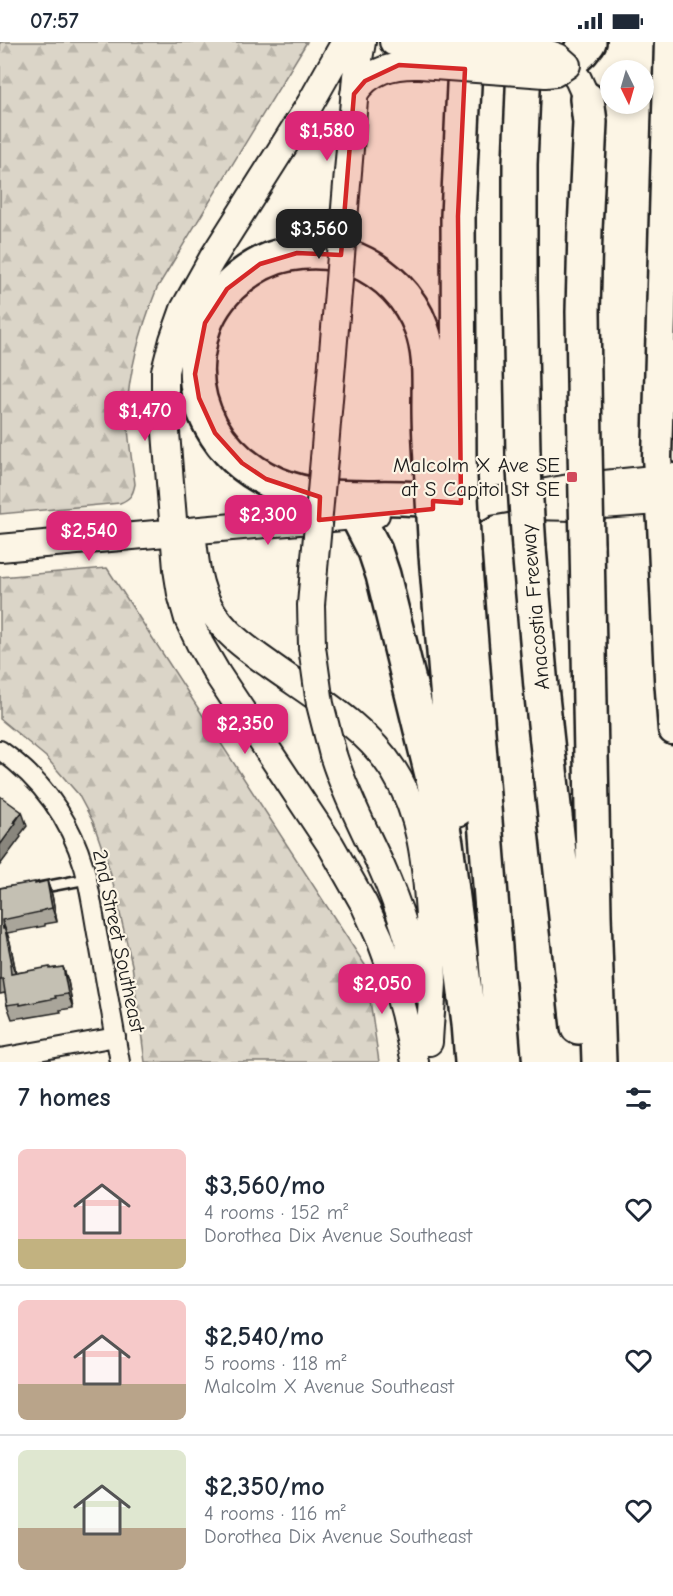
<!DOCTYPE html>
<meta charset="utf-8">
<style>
body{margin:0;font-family:"Comic Neue",sans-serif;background:#f2f2f3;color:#1f2937;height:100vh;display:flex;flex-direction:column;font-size:22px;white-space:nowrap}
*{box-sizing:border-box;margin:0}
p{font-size:20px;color:#747a83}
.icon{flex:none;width:33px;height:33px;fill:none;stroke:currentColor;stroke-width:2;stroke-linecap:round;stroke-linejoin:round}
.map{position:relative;height:1020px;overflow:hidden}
.side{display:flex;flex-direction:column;background:#fff;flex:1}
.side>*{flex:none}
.needle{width:39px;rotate:175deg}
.buttons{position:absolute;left:600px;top:18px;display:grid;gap:12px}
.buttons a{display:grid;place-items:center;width:54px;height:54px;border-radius:50%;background:#fff;box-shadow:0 3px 9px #0003;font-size:30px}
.price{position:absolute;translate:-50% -51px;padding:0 14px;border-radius:12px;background:#db2777;color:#fff;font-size:20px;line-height:39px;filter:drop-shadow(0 2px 3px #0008)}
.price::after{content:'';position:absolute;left:50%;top:36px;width:18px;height:14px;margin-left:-9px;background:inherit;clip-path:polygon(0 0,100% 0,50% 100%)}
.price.active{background:#222;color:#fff}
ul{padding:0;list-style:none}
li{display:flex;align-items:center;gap:18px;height:150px;padding:0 18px}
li+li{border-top:2px solid #e0e1e3}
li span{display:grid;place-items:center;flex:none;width:168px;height:120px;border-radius:9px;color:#555}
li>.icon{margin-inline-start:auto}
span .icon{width:72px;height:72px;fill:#fffc;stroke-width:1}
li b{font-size:26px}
h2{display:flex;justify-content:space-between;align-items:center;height:72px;padding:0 18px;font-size:26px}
.status{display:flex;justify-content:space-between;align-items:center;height:42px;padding:0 30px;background:#fff;direction:ltr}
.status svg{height:16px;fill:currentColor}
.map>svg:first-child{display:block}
</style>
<div class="status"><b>07:57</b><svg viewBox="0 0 49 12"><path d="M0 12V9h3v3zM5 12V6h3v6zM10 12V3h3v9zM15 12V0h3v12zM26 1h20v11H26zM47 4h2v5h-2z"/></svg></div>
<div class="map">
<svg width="673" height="1020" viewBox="0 0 673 1020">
<defs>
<pattern id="forest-firs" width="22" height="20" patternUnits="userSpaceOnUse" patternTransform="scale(1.5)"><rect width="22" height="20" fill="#dbd5c8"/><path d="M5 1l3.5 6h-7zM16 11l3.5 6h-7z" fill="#bbb6ab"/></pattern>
</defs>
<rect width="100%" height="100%" fill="#fcf5e5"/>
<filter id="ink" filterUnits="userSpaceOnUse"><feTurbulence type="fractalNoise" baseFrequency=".0167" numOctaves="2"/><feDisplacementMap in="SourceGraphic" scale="12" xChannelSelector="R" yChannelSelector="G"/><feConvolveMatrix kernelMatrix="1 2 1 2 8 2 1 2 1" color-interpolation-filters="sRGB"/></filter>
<g filter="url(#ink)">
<path fill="url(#forest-firs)" stroke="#7c7872" stroke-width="1.5" d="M0,0H307L157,246C142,284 129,326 127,368C127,391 132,419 135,442C133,453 130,457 120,461L0,472Z
M107,526L365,923L379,1020H145L132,923L110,829L93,780L78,752L46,715L0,677V535Z"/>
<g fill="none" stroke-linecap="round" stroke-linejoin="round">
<defs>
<path id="lane" d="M39,846L87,837"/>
<path id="street" d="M0,708C41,737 70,777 84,825C91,850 94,877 99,902C106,942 113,981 120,1020
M0,1016L116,995"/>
<path id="secondary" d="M345,0L310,62L212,217L184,267L173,298L165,329V378L177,527L181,552L188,577L200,602L218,633L330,802L364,862L380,897L394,935L404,971L415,1020
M393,0L422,2
M567,23L578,37L587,57
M354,52C369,28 393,22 420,23
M343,190L356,34L362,0
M324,417L338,250
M460,464L478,462L575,445L673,435
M530,464L574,465L673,458
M192,489C195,514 196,540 209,564C223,590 246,606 270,623C313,654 365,683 394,729C421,772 426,822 429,873C430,895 433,918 433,941C432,961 430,980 429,1000
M0,506L376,472
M312,605L311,563L314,527
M333,713C345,751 364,787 381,824C399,864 412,905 421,948"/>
<path id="primary" d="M669,0L657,416L662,481L669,636L673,688"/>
<path id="highway" d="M567,23L582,9L589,0
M585,405L583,270L585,188L590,80L587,57
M523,412L520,246V122L525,0
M459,418L458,174L466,0
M431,420C430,402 429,384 429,366C429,338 431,311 421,285C410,255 386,231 356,218C335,209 312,208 289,212C266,216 247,228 230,244C215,259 204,277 200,299C185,360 219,417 276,442C319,460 357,455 401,456C427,457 453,460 478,462
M357,474L375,509L383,533L434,741L446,801L469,981L472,1020
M587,502L594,873L599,1020
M529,506L541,645L578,985
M464,512L504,1020
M436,513L457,767"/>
</defs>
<use href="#lane" stroke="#1c1c1c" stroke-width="14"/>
<use href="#street" stroke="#1c1c1c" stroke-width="22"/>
<use href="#secondary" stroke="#1c1c1c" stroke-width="30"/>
<use href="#primary" stroke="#1c1c1c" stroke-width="33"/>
<use href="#highway" stroke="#1c1c1c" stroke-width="38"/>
<use href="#lane" stroke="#fcf5e5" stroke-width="9"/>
<use href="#street" stroke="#fcf5e5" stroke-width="18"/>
<use href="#secondary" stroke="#fcf5e5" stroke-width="26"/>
<use href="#primary" stroke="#fcf5e5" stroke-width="28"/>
<use href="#highway" stroke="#fcf5e5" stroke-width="33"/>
<defs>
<path id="secondary-bridge" d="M420,23L545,32L555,31L567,23L558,15L547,11L422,2
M338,250L343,190
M314,527L324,417
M312,605L320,662L333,713"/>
<path id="highway-bridge" d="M585,405L587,502
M523,412L529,506
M459,418L464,512
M431,420L436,513"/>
</defs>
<use href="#secondary-bridge" stroke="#1c1c1c" stroke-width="30" stroke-linecap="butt"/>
<use href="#highway-bridge" stroke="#1c1c1c" stroke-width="38" stroke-linecap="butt"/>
<use href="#secondary-bridge" stroke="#fcf5e5" stroke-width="26"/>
<use href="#highway-bridge" stroke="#fcf5e5" stroke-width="33"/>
</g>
<path fill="#a9a59a" stroke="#1c1c1c" stroke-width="1.5" d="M47,839L52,853L57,880L45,882V884L7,891L10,900L16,931L63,925L68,939L73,966L60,968L61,970L25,976V975L12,977L7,963L5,951L0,952V846Z"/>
<path fill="#89867d" stroke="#1c1c1c" stroke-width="1.5" d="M22,770L27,784L20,793L21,795L0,823V803Z
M47,839L52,853L57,880L52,866Z
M2,878L10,900L17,936L12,922Z
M63,925L68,939L73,966L68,952Z"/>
<path fill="#c4c0b3" stroke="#1c1c1c" stroke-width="1.5" d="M0,754L22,770L14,780L16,781L0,803Z
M47,839L52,866L40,869V870L2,878L3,887H5L12,922H10L11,932L50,925V927L63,925L68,952L55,954L56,956L20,963V961L7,963L3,937H0V846L35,840V842Z"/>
</g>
<path fill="#d62828" fill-opacity="0.2" stroke="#d62828" stroke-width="4.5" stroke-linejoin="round" d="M399,23L465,27L458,174L461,461L433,459V467L319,478L320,455L266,437L242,421L215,391L199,356L195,332L205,281L227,247L260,222L297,211L341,213L354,52L365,39Z"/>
<rect fill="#d1495b" stroke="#fcf5e5" stroke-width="2" x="566" y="429" width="12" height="12" rx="3"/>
<g text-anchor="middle" stroke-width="4.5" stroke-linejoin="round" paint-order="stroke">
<g font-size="21" fill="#1c1c1c" stroke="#fcf5e5" text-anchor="end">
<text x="560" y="430">Malcolm X Ave SE<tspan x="560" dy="24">at S Capitol St SE</tspan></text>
</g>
<g font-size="21" fill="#1c1c1c" stroke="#fcf5e5">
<text transform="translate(535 565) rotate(-95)" y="7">Anacostia Freeway</text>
<text transform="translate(119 899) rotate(78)" y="7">2nd Street Southeast</text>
</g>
</g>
</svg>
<div class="buttons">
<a><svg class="needle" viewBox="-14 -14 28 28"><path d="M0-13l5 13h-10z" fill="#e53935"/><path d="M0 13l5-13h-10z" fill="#747a83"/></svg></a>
</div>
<b class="price" style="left:327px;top:120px">$1,580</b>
<b class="price active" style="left:319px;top:218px">$3,560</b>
<b class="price" style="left:145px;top:400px">$1,470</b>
<b class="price" style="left:268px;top:504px">$2,300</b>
<b class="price" style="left:89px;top:520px">$2,540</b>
<b class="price" style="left:245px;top:713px">$2,350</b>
<b class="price" style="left:382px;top:973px">$2,050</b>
</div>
<section class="side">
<h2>7 homes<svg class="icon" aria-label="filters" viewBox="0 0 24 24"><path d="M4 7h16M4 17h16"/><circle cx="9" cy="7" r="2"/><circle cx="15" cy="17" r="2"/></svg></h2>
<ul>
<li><span style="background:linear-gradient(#f6c9c9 75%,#c2b280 0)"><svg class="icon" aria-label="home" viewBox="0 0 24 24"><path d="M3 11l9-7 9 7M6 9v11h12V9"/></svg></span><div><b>$3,560/mo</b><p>4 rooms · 152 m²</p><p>Dorothea Dix Avenue Southeast</p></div><svg class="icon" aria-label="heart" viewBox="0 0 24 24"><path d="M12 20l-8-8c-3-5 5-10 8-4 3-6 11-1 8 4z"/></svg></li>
<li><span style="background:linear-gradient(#f6c9c9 70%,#b9a48a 0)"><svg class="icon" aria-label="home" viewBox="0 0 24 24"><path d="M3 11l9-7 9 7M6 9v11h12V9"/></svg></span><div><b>$2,540/mo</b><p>5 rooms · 118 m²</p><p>Malcolm X Avenue Southeast</p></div><svg class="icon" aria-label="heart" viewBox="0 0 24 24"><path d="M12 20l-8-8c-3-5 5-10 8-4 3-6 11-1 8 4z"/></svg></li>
<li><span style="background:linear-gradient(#dfe7d0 65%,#b9a48a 0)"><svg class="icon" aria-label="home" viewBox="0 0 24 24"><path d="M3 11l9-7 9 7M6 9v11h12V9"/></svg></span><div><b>$2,350/mo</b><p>4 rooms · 116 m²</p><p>Dorothea Dix Avenue Southeast</p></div><svg class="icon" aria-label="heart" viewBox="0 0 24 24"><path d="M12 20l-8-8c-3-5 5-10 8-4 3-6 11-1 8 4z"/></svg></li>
</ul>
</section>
